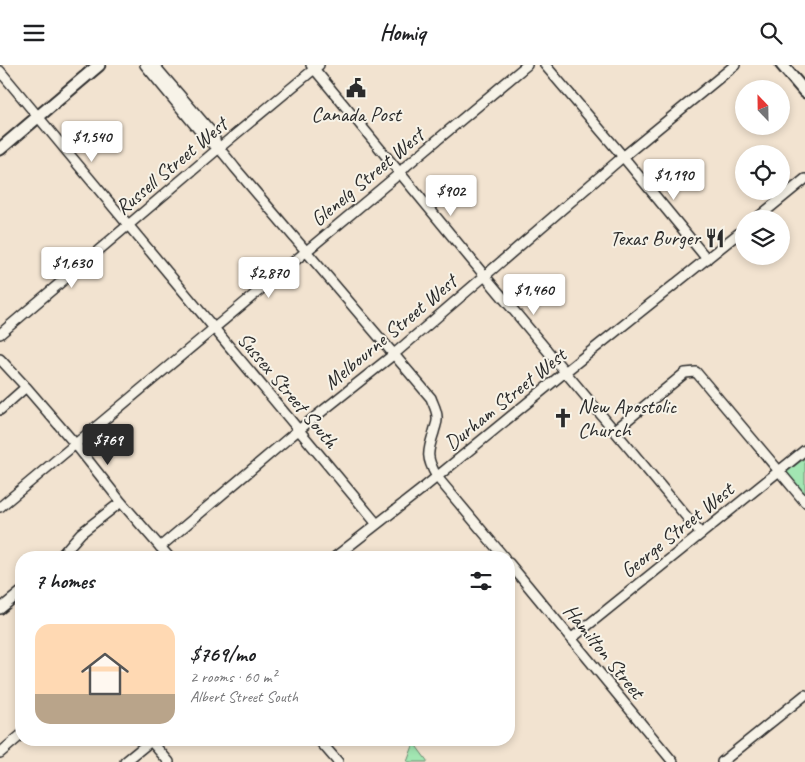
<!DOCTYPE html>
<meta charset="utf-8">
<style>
body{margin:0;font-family:Caveat,sans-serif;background:#f2f2f2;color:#202124;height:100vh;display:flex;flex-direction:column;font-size:19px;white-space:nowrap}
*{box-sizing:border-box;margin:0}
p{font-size:16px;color:#757577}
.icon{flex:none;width:28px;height:28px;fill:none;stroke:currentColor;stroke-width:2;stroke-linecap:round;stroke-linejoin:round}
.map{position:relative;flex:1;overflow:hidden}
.details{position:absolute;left:15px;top:486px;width:500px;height:195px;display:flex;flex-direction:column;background:#fff;border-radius:20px;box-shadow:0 2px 8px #0003}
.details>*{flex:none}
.needle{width:32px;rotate:338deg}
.controls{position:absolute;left:735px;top:15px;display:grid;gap:10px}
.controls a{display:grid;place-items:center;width:55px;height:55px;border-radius:50%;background:#fff;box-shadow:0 2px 8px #0003;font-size:25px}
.price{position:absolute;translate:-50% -42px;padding:0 11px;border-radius:5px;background:#fff;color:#222;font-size:16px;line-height:32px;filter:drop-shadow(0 1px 2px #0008)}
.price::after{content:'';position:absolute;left:50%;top:30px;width:15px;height:11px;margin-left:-8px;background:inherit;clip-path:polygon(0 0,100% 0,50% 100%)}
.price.current{background:#2b2b2b;color:#fff}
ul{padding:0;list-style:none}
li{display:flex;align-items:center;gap:15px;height:125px;padding:0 20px}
li span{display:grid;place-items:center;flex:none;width:140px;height:100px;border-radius:15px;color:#555}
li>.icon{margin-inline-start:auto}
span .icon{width:60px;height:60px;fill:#fffc;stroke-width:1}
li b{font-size:21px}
h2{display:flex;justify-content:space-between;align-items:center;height:60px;padding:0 20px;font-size:21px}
header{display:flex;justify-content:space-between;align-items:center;height:65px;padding:0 20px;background:#fff;font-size:22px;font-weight:600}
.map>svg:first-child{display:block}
</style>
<header><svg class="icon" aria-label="menu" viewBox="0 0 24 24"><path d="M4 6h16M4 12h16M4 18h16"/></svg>Homiq<svg class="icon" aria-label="search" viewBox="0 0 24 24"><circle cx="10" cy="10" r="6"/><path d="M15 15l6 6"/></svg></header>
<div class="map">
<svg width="805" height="697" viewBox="0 0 805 697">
<rect width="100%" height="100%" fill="#f2e3d0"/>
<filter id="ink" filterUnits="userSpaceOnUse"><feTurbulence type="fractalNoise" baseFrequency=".02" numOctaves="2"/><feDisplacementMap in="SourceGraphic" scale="10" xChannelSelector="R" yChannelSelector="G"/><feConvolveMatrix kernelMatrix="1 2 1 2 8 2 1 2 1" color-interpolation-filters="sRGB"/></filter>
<g filter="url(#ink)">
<path fill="#a2e6b2" stroke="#66886e" d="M805,393V437L783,410Z
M414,678L428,697H407Z"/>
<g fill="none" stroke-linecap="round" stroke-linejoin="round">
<defs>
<path id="minor" d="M145,0L207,75C220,82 227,93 236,104L431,333C433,339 437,345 437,352C438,357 435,362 434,367C427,388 426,393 437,412L504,492
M154,0L214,70L216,79
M311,0L484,210L701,469
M545,0L620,88L707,194
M0,6L377,459
M756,154L805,114
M0,269L219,83L319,0
M0,294L26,322L76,380L121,437L169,492
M0,345L26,322
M614,366L685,308L696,307L805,437
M0,442L400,108L406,101L527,0
M160,482L291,371L393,290L618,96L735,0
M60,492L81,468L121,437
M335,492L422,424L565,307L744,164
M509,498L673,697
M0,544L21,527
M572,573L805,385
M150,675L169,697
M319,675L338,697
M0,688L21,670
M125,697L152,675
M722,697L805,630"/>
<path id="major" d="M782,0L805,27
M0,84L99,0"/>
</defs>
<use href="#minor" stroke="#2b2b2b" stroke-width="12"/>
<use href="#major" stroke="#2b2b2b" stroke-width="15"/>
<use href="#minor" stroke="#f7f3e8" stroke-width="9"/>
<use href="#major" stroke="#f7f3e8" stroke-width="11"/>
</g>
</g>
<defs>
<symbol id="civic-bare" viewBox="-9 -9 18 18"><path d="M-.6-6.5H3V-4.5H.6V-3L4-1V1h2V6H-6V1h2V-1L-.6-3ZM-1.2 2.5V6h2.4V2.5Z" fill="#2b2b2b" stroke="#f7f3e8" stroke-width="2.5" paint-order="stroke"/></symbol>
<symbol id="restaurant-bare" viewBox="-9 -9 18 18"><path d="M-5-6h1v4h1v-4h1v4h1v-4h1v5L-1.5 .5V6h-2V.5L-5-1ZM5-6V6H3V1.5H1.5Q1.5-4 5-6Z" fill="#2b2b2b" stroke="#f7f3e8" stroke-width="2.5" paint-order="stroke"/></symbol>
<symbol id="church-bare" viewBox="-9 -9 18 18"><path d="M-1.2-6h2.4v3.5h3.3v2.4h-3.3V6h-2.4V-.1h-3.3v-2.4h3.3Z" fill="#2b2b2b" stroke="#f7f3e8" stroke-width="2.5" paint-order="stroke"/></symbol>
</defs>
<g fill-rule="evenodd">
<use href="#civic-bare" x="342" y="9" width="28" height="28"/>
<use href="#restaurant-bare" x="701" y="159" width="28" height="28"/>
<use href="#church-bare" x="549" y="339" width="28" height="28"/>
</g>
<g text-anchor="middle" stroke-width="4" stroke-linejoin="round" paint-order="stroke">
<g font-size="21" fill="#2b2b2b" stroke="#f7f3e8">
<text x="356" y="56">Canada Post</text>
<text x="700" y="180" text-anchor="end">Texas Burger</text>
<text x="578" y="348" text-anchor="start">New Apostolic<tspan x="578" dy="24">Church</tspan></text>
</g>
<g font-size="21" fill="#2b2b2b" stroke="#f7f3e8">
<text transform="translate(171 101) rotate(-40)" y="7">Russell Street West</text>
<text transform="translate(367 112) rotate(-40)" y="7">Glenelg Street West</text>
<text transform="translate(390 267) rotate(-40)" y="7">Melbourne Street West</text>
<text transform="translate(288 325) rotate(50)" y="7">Sussex Street South</text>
<text transform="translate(505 334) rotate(-39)" y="7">Durham Street West</text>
<text transform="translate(677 465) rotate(-39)" y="7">George Street West</text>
<text transform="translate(604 586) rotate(51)" y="7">Hamilton Street</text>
</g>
</g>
</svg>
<div class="controls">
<a><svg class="needle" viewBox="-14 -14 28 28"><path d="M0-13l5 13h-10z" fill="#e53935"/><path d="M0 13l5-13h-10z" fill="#757577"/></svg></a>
<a><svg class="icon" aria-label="locate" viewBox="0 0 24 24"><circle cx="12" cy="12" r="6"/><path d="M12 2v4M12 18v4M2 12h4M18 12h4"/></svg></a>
<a><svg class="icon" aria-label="layers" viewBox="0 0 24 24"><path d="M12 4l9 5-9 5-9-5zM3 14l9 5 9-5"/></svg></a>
</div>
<b class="price" style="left:92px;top:98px">$1,540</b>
<b class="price" style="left:674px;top:136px">$1,190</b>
<b class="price" style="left:451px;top:152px">$902</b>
<b class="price" style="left:72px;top:224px">$1,630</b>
<b class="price" style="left:269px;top:234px">$2,870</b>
<b class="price" style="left:534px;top:251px">$1,460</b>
<b class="price current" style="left:108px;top:401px">$769</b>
<section class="details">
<h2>7 homes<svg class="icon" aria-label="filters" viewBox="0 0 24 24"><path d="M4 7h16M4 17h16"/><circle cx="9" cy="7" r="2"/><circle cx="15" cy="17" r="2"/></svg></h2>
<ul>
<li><span style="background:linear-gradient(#ffd9b3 70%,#b9a48a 0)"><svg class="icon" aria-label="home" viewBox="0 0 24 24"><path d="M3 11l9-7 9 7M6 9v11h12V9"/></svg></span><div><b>$769/mo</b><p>2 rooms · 60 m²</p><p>Albert Street South</p></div></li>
</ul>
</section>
</div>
